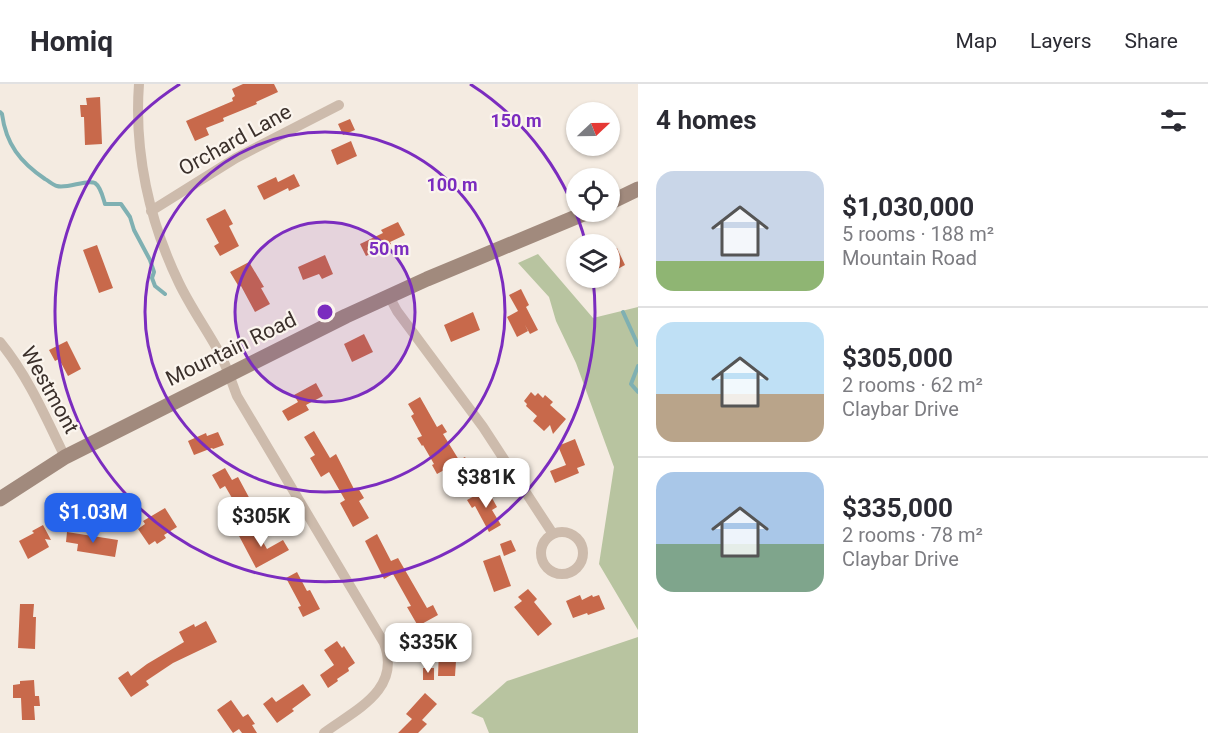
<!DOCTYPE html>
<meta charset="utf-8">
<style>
body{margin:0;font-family:Roboto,sans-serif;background:#f2f2f3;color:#2b2b33;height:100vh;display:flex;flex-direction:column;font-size:22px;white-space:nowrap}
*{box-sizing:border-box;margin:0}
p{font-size:20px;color:#7c7c81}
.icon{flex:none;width:33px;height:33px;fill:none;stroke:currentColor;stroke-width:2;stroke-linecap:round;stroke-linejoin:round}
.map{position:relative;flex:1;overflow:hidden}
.drawer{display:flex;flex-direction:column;background:#fff;width:570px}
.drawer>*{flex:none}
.needle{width:39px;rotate:68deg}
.controls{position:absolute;left:566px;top:18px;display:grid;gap:12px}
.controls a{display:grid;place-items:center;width:54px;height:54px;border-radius:50%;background:#fff;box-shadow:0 2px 4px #0004;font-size:30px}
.price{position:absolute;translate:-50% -51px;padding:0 14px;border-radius:12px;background:#fff;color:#222;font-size:20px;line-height:39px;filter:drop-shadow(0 2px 3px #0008)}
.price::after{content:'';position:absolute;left:50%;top:36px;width:18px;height:14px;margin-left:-9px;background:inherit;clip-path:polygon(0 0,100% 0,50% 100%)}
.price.on{background:#2563eb;color:#fff}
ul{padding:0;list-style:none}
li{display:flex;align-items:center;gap:18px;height:150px;padding:0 18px}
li+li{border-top:2px solid #e1e1e2}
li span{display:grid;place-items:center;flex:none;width:168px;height:120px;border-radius:18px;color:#555}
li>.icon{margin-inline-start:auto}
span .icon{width:72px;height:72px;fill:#fffc;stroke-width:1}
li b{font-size:26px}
h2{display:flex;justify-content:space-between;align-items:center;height:72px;padding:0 18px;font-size:26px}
header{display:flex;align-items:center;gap:36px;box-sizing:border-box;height:84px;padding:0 30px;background:#fff;border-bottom:2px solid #e1e1e2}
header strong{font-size:28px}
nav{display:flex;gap:33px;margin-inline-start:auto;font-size:21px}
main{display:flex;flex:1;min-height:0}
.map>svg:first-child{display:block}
</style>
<header>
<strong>Homiq</strong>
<nav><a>Map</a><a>Layers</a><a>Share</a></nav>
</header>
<main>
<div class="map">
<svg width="638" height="649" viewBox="0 0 638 649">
<rect width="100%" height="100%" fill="#f4ebe1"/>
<path fill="#b8c4a0" d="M538,170L593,234L638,223V546L599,480L614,383L576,279L556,237L549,213L518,179Z
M638,553V649H489L483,634L471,629L507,597Z"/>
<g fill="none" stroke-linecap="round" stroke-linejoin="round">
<path stroke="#7fb0b2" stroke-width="4" d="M0,28L2,30C6,60 20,78 45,95C49,97 53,101 57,102C67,105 87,95 95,99C101,103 103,114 105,120H121L130,133L134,146L150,176L154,188L152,194L155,202L165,210
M623,228L638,261
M638,282L631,300L638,308"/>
</g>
<path fill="#c8694b" d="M243,0H274L278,8L256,18L257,20L223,34L224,37L206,44L209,51L195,57L186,37L233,17L232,14L235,12L232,5Z
M100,13L102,60L85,61L84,33H81L80,21H87L86,14Z
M350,35L355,46L343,51L338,40Z
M351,57L357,72L337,81L331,66Z
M294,90L300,102L289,107L288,104L264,116L257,102L276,93L278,98Z
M225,125L233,140L229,142L239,162L220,172L214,162L219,159L206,135Z
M398,138L405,151L390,158L391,160L366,172L360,160L383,149L381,146Z
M97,161L113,204L99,209L83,166Z
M617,164L625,181L614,187L612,181L609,182V168Z
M325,171L333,190L322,195L319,190L303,196L298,183Z
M249,178L264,203L261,204L270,220L255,228L241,202L239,203L230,188Z
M521,205L529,221L526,223L538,246L530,250L525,241L528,247L517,253L507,233L518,227L509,211Z
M473,228L480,246L451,258L444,241Z
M364,250L373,268L352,278L344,260Z
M67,257L81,285L68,292L59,275L55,277L49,266Z
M316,299L323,312L306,321L309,326L288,337L282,327L298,318L294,311Z
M531,308L535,312L538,309L543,314L545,311L553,318L550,321L566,335L553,350L550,341L544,347L533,337L537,332L526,322L527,320L524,317Z
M420,313L437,343L442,340L447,348L443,350L459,376L465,373L473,387L457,396L450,385L447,386L446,385L437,390L432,381L434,380L423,361L422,362L417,354L422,352L411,332L414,330L408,320Z
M314,347L330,374L336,370L354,405L358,404L364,414L359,417L369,434L353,443L340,419L345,416L329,388L321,393L310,374L315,371L304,353Z
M218,348L224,361L213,365L212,364L194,371L188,357L206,349L207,352Z
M575,355L585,381L577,384L579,389L555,399L550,387L566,381L558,362Z
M225,384L232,396L238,393L252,419L239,426L225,402L220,405L212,391Z
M487,405L497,423L492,426L501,441L489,448L475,422L472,424L467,416Z
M165,424L177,443L164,451L166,454L157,460L155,457L149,461L138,445L145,440L143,437Z
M43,441L51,456L45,455L49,463L28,475L19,457L34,449L32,447Z
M254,442L267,465L283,456L289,466L256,484L238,450Z
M67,448L118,456L115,473L77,467L78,460L66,458Z
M377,450L391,477L398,474L427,524L433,521L438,531L418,542L407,523L411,522L393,490L384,495L365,457Z
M511,456L516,467L504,472L500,460Z
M500,471L511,502L494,508L483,477Z
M297,488L307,507L310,506L320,525L303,533L298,523L301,522L286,494Z
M528,505L537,515L534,518L552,540L538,552L514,523L522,517L518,513Z
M580,511L582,516L592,511L593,513L599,511L605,525L588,531L587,529L573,534L566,517Z
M20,520H34L33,533H36L35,565L18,564Z
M206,537L217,558L173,579L146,597L149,601L131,613L118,594L128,587L131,592L147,580L184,558L179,548L194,540L195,543Z
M337,557L342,564L344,562L355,579L348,584L349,587L337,595L338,597L328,604L320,591L334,581L324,566Z
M439,565L462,566V577H456L455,592H438Z
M423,584H434V596H423Z
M34,596L35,612H39L40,622H34L35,636H22L21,614H13V601L20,600V597Z
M303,600L311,611L292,625L294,627L277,639L263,620L272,613L276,618Z
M425,609L437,620L422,636L427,640L418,649H398L412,635L406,630Z
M231,616L243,633L248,630L255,640L252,641L257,649H242L239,645L233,649L217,626Z"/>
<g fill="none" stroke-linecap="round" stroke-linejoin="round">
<path stroke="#cdbbac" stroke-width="10" d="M139,0C134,68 149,137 179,199C191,224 207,246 220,270C227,283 232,299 237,312L384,559C402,606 355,626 324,649
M151,127L236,74L339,21
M389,212L397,227L483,343L553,450
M0,258C28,292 46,334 65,373
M541 469a21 21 0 1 1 42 0a21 21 0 1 1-42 0Z"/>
<path stroke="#a18a7d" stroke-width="15" d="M609,119L638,105
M0,415L65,373L346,232L427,195L588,128"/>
</g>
<circle cx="325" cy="228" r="90" fill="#7b2cbf" fill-opacity=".12"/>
<g fill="none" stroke="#7b2cbf" stroke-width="3">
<circle cx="325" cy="228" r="90"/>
<circle cx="325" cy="228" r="180"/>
<path d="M470 0A270 270 0 0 1 586 160M593 195A270 270 0 1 1 180 0"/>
</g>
<g text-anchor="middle" stroke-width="4.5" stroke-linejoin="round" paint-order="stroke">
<g font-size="21" fill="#3b302b" stroke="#fbf5ee">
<text transform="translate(235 56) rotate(-29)" y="7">Orchard Lane</text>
<text transform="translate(231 265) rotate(-26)" y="7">Mountain Road</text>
<text transform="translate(50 306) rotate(61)" y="7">Westmont</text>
</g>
</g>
<circle cx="325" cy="228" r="9" fill="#7b2cbf" stroke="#fbf5ee" stroke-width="3"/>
<g font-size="18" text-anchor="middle" font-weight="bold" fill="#7b2cbf" stroke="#fbf5ee" stroke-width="4.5" stroke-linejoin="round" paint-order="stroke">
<text x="516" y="43">150 m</text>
<text x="452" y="107">100 m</text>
<text x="389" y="171">50 m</text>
</g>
</svg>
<div class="controls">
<a><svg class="needle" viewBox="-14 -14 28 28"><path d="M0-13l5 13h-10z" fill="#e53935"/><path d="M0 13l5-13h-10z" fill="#7c7c81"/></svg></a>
<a><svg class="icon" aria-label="locate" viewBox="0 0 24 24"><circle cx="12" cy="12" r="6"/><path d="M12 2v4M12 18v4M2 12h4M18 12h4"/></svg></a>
<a><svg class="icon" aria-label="layers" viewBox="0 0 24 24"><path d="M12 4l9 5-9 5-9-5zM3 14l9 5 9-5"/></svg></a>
</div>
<b class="price" style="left:486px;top:425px">$381K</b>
<b class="price on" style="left:93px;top:460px">$1.03M</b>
<b class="price" style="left:261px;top:464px">$305K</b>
<b class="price" style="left:428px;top:590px">$335K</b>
</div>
<section class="drawer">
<h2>4 homes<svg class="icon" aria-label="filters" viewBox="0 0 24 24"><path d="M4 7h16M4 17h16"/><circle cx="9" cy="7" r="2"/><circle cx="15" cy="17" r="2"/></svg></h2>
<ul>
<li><span style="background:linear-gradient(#c9d6e8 75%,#8fb573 0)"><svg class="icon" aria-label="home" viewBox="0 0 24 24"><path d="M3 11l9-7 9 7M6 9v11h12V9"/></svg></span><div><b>$1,030,000</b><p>5 rooms · 188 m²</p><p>Mountain Road</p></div></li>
<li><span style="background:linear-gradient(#bfe0f5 60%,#b9a48a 0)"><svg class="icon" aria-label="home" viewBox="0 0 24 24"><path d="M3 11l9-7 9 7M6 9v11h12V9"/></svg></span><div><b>$305,000</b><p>2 rooms · 62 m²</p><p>Claybar Drive</p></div></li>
<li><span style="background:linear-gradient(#a9c7e8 60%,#7fa58c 0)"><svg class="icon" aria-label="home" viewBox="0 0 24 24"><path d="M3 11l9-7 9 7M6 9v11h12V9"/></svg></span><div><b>$335,000</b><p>2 rooms · 78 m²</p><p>Claybar Drive</p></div></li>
</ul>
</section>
</main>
